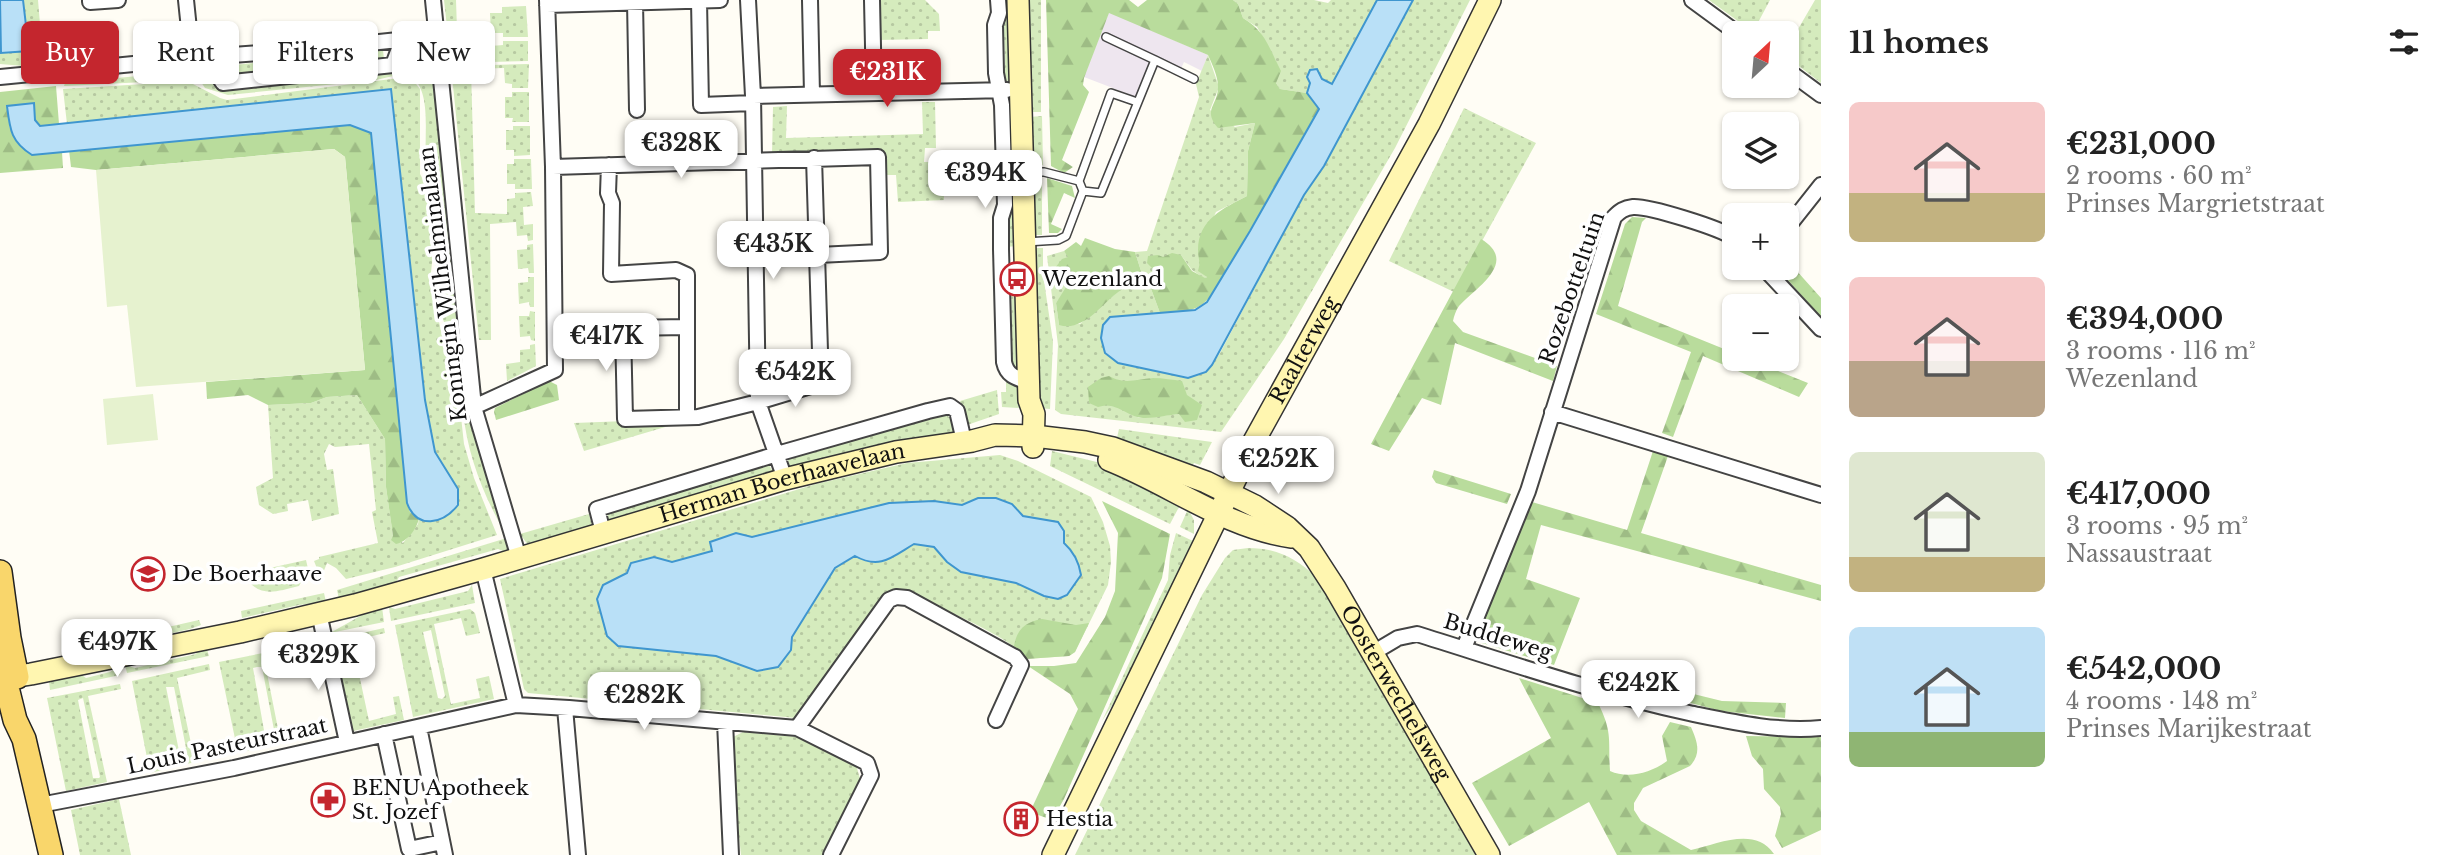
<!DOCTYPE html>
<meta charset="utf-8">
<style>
body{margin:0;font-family:"Libre Baskerville",serif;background:#f2f2f2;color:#222;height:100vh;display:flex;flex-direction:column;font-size:26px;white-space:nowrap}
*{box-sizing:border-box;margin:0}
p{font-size:23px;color:#767676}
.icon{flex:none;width:38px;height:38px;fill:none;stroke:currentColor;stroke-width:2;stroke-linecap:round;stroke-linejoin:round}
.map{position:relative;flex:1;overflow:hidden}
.panel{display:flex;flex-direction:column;background:#fff;width:630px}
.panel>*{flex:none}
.hud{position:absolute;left:21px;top:21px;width:665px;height:63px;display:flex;gap:14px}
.needle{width:46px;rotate:26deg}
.fabs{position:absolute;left:1722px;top:21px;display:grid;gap:14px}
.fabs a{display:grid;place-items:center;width:77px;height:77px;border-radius:10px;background:#fff;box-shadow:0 2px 5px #0004;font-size:35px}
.price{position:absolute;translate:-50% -60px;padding:0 16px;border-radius:14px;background:#fff;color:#222;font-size:23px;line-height:46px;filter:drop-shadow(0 2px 4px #0008)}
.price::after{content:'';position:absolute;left:50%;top:42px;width:21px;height:16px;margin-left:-10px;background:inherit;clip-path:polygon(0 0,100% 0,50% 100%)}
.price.selected{background:#c4262e;color:#fff}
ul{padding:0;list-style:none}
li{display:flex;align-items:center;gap:21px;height:175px;padding:0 28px}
li span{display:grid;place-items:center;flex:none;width:196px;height:140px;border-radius:10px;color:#555}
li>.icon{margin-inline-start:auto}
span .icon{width:84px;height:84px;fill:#fffc;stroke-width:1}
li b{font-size:30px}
h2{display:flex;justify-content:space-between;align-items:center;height:84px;padding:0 28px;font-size:30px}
.pill{padding:0 24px;border-radius:10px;background:#fff;box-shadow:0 2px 5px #0004;font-size:24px;line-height:63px}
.pill.selected{background:#c4262e;color:#fff}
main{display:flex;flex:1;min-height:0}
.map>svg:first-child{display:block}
</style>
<main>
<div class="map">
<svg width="1821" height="855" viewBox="0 0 1821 855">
<defs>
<pattern id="grass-dots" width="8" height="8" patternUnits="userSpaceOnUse" patternTransform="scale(1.75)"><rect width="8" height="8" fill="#d5ebbd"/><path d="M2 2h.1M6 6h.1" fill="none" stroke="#b6c8a1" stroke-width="1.8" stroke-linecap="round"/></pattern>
<pattern id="forest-firs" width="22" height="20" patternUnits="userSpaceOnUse" patternTransform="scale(1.75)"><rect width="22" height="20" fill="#b9dc9c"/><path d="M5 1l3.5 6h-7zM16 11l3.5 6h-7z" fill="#9ebc85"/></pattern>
</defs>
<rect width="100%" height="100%" fill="#fffdf5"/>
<path fill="#eee6ef" d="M1109,12L1208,55L1202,71L1184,62L1178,75L1155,67L1144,100L1084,77Z"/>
<path fill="url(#grass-dots)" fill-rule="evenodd" d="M23,0H38L42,48L75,45L76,59L24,66L0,64V44L1,53L29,51Z
M444,0H456L458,59L491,57V46L503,45V41H528V61L451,63Z
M878,0H925L939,14L940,31H928V39L879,40Z
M1002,0H1011L1010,81H1004L1000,72L1005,66L1004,36L999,31Z
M1025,0H1041V112H1029Z
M1233,0H1314L1328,3L1331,0H1377L1332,84L1322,79L1310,83L1307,93L1280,89L1276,83V61L1257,27L1243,18L1238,4Z
M1413,0H1470L1395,148L1284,339L1221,432L1061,414L1055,410L1058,345L1047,256L1064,251L1069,256L1068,287L1056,303L1059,325L1080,324L1120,290L1131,287L1141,271L1135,252L1147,251L1199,97L1196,84L1208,55L1219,87L1210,110L1235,127L1255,123L1248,151L1247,196L1216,212L1198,250L1201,262L1199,267L1207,276L1205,279L1192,270L1181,255L1154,270L1150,286L1160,313L1110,317L1119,363L1188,378L1212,365L1220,353L1304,195L1324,166ZM1155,378L1179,414L1139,418L1119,407L1102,405L1118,381L1133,382Z
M1709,0H1770L1753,32Z
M1815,0H1821V83L1787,57V48Z
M526,6L528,37H503V33H491L490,13H502V7Z
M417,42L418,56L406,73L376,80L228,95L205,88L201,82L193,79L195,66L202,65L220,89L398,71L406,54L402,53L405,46Z
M383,50L384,59L317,65L315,52L322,55Z
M309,53H311L312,66L234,74L228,79L215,63L224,66L305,58Z
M431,54L467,397L507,532L504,531C483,495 467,453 463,411C461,396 462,383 459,369C453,341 439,315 434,287C432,270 439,256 440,240C441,223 437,203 433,187C431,180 428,174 427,167C422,139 434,95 411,75L424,55Z
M529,64L528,88H512V84L505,83L504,68L471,69L475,213L507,214V199L515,198V193L531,192L533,206L523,207L524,225L533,224V240L528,241L527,235L517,236L516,222L490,224L491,340H479L451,66Z
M192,66L188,77L185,80L64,86L65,83L169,73V69Z
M407,77L413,80L420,89V174L429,191L434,218V245L430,281L441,331L455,362L464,444L474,478L497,535L395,567L346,579L336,568L327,563L323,573L318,571L314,561L319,559V557L378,543L372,512L376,510L369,444L335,447L329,444L324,454L327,470L333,469L339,514L312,521L308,500L287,504L288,511L273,514L259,505L256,487L273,478L268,405L311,403L327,397L357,395L385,439L386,487L393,536L403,543L418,524L419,518L427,521L458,489L435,452L425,400L391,89L67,124L63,89L161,83H191L220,98L227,100Z
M512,92H529V122H512L513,118H505V97H512Z
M922,102H935L936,148H925L924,162H943L944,200L898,202L896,175H883L882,153L772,155L773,107L787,106L786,138L923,134Z
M1464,108L1536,143L1454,292L1389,261Z
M1042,116L1043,165H1031L1029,117Z
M1006,117H1015L1018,246L1005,247V240L1010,234V228L1004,222Z
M513,126H530V155L514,156V150H506V130H513Z
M514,159H531L532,189H515V184H507V164H514Z
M1030,178H1042V235H1032Z
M533,244L534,273H529L528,268L518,269L517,250L527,249V245Z
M1032,248H1043V274L1053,342L1050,409L1038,408Z
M528,277H534V307H530L529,302L519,304L518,283L528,282Z
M1019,280L1018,368H1012L1011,281Z
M530,311L535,312V341L531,340L530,336L520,337L519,316H529Z
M535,344L536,366L507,381L506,364L520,362V350L530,349V345Z
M1006,382C1021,384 1021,394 1020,408L1002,407L1001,392H1006Z
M997,390L999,414L967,425L960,401Z
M939,413C951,416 954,419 956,432L891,443L790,467L787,458Z
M626,421L628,426L672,425L584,451L574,423Z
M1119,429L1212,442L1200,465L1194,463L1191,467L1116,442Z
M1052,451L1109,465L1175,504L1179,507L1170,524L1050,466Z
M1000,455L1018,461L1091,497L1103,522L1110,546L1111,562L1108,585L1075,652L1069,656L1026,659C1015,638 931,604 907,592L895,590L885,593L796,718L528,693L524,689L500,579L816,484L907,463Z
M769,465L773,472L609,522L607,513Z
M1188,509L1194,520V534L1180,527Z
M589,514L592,525L528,545L520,534Z
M1176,533L1193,541L1131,676L1102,721L1168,580L1170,555Z
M510,537L507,550L503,551L498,549L399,577L395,584L339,599L337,590Z
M1248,548C1276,548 1296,558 1316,577L1477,855H1075L1202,595L1225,558L1233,550Z
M306,560L309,573L305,575L299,586C274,592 259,599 243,574Z
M472,585L475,603L391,621L389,607L395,609L468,591Z
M324,593L326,602L299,605L242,618L241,611Z
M382,607L384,622L330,633L371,610Z
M470,609L475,613L480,633L466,636L461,618L434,624L451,704L480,698L476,679L489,676L494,699L413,717L395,625ZM431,630L445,696L442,699L438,698L423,632Z
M199,620L201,625L190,629L108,648L106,641Z
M384,628L385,633L352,641L369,721L396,714L393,697L399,696L404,720L353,731L333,642L335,639Z
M206,646L209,656L127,673L125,665L135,668L196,654L199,648Z
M263,653L281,744L238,753L219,662ZM257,667H262L275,735L265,736L253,668Z
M209,664L210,670L177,678L195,762L150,773L132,681ZM166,687H174L186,748L179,751Z
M119,666L120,675L50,690L49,681L80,674L86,678L110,672Z
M120,684L121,689L88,696L107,782L66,791L47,698ZM83,698L100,777L99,778H93L78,700Z
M743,732L799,737L856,765L861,782L825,855H741L730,751L733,737Z
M119,799L131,855H80L71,810Z"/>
<path fill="url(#forest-firs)" d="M1046,0H1129L1138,7L1147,0H1233L1238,4L1243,18C1266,32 1269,48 1281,71L1276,83L1280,89L1307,93L1319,108L1219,285C1199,314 1192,310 1160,313L1150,286L1154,270L1147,263L1148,256L1158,255L1163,257L1172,253L1181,255L1192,271L1205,278L1207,277L1198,271C1201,261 1198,259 1198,250C1198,219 1224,208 1247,196L1248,151L1255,123L1218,128C1202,109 1218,106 1218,87C1218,76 1212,64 1208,55L1109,13L1084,78L1083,85L1089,92L1062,160L1073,167L1064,173L1051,166Z
M56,86L59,124L40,126L35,120L34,103L7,107L10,129L32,155L62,152L63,168L0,173V92Z
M350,125L371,133L407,503L410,512L419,518C417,529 407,542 396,544L391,540L393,536L386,487L385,439L357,395L327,397L311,403L268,405L248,395L207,399L206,382L365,370L345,157L334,149L96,170L71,167L69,150Z
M1047,178L1072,186L1075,198L1064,193L1051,224L1062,229L1058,233H1049Z
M1632,217L1646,218L1642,222L1618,306L1734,353V359H1748L1808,383L1799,397L1703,356L1673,437L1662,433L1691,352L1596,314L1625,224Z
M1085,238L1115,249L1135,252L1141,271V278C1131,287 1125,286 1117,293C1100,306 1083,332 1059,325L1056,303L1068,284L1056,278L1055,268L1062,259L1068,257L1064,251L1076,242L1081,246Z
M1481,239C1519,262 1477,287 1459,306C1456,310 1454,316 1453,321L1463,332L1557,366L1553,381L1455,343L1441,405L1422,398L1389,451L1371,444Z
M1787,260L1821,298V317L1777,268H1787Z
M1109,376C1125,385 1136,379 1153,378C1163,378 1173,380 1182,381L1187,395L1202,405L1197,420L1185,422L1179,414C1167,415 1148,420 1137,417C1123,412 1114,402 1098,407L1089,403L1088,387L1101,378Z
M549,381L557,385L559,400L496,420L494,412L495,408Z
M1653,451L1668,456L1641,533L1821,585V601L1541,525L1526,579L1580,598L1554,665L1482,643L1478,635L1532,502L1627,530Z
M1434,470L1511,494L1507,504L1436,483L1432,477Z
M1102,501L1170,534L1162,578L1064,799L1052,820L1030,812L1078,709L1070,694L1028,666H1054L1076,663L1105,617L1115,591L1118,533Z
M1042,619L1076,625L1089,623L1075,652L1069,656L1026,659L1022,652L1014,646C1017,629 1025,622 1042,619Z
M1596,666L1661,686L1722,701L1786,703L1785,718L1721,711L1592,677Z
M1519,678L1598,703C1613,733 1608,740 1610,771C1628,779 1651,773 1667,761L1662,736L1670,722L1691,727C1697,741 1702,753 1690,766L1643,788L1634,803V810L1641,821L1691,850C1718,844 1755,826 1774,854L1617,855L1589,802L1509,846L1472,783L1551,738Z
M1746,736L1821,737V830L1782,848L1775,836L1781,814L1780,807L1764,789L1763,769L1752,756Z"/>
<path fill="#e6f2cf" d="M334,149L345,157L365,370L136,387L127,305L107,307L96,170Z
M153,394L158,440L107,445L103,399Z"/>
<path fill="#b9e0f7" stroke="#3f96cf" stroke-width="2" d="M0,0H23L29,51L1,53Z
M1377,0H1413L1324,166L1304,195L1212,365L1206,372L1188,378L1118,363L1105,353L1101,338L1103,325L1110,317L1195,310L1207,302L1250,231L1319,109L1307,93L1310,83L1307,77L1310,70L1317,69L1322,79L1332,84Z
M391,89L425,400L435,452L458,489V505C443,524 417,530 407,503L371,133L350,125L32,155C11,142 10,130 7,106L34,103L35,120L40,126Z
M978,498H996L1012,504L1023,516L1058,522L1064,531V543C1074,552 1079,562 1081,575L1067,595L1058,599L1044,596L1016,583L961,572L947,562L934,547L914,544C892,557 880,570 855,556L835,568L792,637L791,650L778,667L757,671L716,656L618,646L607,636L597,599L603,585L627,573L631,563L654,557L672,562L712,551L710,542L736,533L752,537L889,503L934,501L962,505Z"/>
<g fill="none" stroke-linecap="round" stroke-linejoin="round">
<defs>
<path id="lane" d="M1106,37L1155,60
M1025,172H1044L1079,181L1083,191L1066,236L1058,240L1026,242
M1079,181L1111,93L1137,102
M1083,191L1101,193L1155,60L1194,79"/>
<path id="street" d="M90,0V2L118,0
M186,0L192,58
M433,0L474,407L519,558
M748,0L753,96L758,402L785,479
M810,0L812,94
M872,0L874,92
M998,0L999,13L995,25L996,73L1002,105L1005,205L1001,218V249L1004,362C1007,376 1016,378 1029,382
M1692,0L1737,33
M699,1L701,105L753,103
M635,2L637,110
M547,5L720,0
M205,57L223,83L393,65L403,38
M1787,70L1821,95
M0,77L205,57L313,49L436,36
M753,96L1007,90
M609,165L608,193L612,203L611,274L676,270L687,275V416
M553,167L878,157L880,252L818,255
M1787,228L1821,185
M1764,268L1821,329
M556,325L597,323L605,328H623
M687,327L623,328L625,419L698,417L758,402L821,383L814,158
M474,407L555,370L553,167L547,0
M1552,412L1821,495
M603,532L597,509L777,454L928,411L950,406L957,411L964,441
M483,569L516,705
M319,613L347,742
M1464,648L1528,491L1614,217C1620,211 1624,208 1633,207C1649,206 1720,228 1734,238
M1371,654L1398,638L1417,634C1507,662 1597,693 1689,713C1733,722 1776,732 1821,728
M565,708L578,855
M725,722L731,855
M419,727L445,855
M797,728L889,600L896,597L907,598L1015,657L1021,665L996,720
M384,734L409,849L442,842
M40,805L234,768L516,705L569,708L797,728L867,763L871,775L831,855"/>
<g id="secondary">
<path d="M1018,0L1029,400L1034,414L1033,447"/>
<path d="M1109,460C1170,484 1226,528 1292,537"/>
<path id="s1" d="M0,679L31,674L240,632L355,605L483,569L785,479L896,452L972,441L995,435L1034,436L1085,442L1113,448L1206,482L1255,506L1287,527L1309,548L1335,588L1489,855"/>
<path id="s2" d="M1053,855L1253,443L1429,124L1490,0"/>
</g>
<path id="primary" d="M0,572L9,638L17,677
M0,659L15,720L24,739L51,855"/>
</defs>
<use href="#lane" stroke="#444" stroke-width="10"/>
<use href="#street" stroke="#444" stroke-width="18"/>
<use href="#secondary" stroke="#333" stroke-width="24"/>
<use href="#primary" stroke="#222" stroke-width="26"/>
<use href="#lane" stroke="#fff" stroke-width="7"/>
<use href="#street" stroke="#fff" stroke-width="14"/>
<use href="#secondary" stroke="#fff6b0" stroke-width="21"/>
<use href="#primary" stroke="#f9d66b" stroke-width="23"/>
</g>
<defs>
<symbol id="bus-ring" viewBox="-11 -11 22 22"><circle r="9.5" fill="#fff" stroke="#c4262e" stroke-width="1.5"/><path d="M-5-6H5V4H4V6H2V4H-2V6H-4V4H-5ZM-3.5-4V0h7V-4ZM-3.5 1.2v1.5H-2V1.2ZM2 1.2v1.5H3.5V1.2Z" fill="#c4262e"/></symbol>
<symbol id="school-ring" viewBox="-11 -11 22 22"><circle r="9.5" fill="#fff" stroke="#c4262e" stroke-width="1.5"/><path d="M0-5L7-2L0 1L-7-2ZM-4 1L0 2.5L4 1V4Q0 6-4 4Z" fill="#c4262e"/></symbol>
<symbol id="pharmacy-ring" viewBox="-11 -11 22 22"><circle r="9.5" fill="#fff" stroke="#c4262e" stroke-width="1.5"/><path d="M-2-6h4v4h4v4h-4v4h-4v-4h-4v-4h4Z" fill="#c4262e"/></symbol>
<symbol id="building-ring" viewBox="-11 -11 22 22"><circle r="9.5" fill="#fff" stroke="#c4262e" stroke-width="1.5"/><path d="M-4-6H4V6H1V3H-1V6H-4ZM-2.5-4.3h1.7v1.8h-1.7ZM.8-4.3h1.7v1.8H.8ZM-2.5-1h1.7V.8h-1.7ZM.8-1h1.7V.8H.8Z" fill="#c4262e"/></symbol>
</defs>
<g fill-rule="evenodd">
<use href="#bus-ring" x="998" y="260" width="38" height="38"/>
<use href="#school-ring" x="129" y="555" width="38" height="38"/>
<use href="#pharmacy-ring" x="309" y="781" width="38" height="38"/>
<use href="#building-ring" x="1002" y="800" width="38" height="38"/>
</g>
<g text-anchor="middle" stroke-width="7" stroke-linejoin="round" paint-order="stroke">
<g font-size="21" fill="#111" stroke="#fff" text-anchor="start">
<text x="1042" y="286">Wezenland</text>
<text x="172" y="581">De Boerhaave</text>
<text x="352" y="795">BENU Apotheek<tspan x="352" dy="24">St. Jozef</tspan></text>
<text x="1046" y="826">Hestia</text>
</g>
<g font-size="21" fill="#111" stroke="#fff">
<text transform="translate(443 284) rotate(-97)" y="7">Koningin Wilhelminalaan</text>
<text transform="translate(1572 288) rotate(-71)" y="7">Rozebotteltuin</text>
<text dy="7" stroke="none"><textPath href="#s2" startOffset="564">Raalterweg</textPath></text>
<text dy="7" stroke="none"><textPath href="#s1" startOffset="807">Herman Boerhaavelaan</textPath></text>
<text transform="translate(1498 637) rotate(17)" y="7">Buddeweg</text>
<text dy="7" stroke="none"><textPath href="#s1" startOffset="1536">Oosterwechelsweg</textPath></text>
<text transform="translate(227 746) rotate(-12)" y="7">Louis Pasteurstraat</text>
</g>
</g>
</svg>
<div class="fabs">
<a><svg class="needle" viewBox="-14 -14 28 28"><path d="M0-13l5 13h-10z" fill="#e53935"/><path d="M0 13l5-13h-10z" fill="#767676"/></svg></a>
<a><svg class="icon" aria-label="layers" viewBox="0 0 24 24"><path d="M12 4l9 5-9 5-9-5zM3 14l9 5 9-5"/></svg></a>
<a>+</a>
<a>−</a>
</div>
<b class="price selected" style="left:887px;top:109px">€231K</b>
<b class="price" style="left:681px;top:180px">€328K</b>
<b class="price" style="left:985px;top:210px">€394K</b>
<b class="price" style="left:773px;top:281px">€435K</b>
<b class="price" style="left:606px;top:373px">€417K</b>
<b class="price" style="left:795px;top:409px">€542K</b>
<b class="price" style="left:1278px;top:496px">€252K</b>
<b class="price" style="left:117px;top:679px">€497K</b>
<b class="price" style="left:318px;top:692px">€329K</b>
<b class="price" style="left:1638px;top:720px">€242K</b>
<b class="price" style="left:644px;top:732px">€282K</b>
<div class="hud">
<a class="pill selected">Buy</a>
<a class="pill">Rent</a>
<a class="pill">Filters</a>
<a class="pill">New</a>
</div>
</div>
<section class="panel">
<h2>11 homes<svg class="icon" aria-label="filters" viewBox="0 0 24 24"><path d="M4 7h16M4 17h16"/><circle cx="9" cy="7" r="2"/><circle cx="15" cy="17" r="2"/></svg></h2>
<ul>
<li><span style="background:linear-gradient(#f6c9c9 65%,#c2b280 0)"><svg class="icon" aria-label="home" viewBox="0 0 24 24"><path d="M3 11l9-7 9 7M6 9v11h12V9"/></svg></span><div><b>€231,000</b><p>2 rooms · 60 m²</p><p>Prinses Margrietstraat</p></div></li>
<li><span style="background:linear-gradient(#f6c9c9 60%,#b9a48a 0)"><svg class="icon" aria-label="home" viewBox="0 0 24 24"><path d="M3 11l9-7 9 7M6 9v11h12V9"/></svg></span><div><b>€394,000</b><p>3 rooms · 116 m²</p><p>Wezenland</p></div></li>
<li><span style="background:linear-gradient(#dfe7d0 75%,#c2b280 0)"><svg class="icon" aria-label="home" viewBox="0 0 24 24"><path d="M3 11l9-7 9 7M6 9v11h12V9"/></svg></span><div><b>€417,000</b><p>3 rooms · 95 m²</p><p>Nassaustraat</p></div></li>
<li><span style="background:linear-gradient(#bfe0f5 75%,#8fb573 0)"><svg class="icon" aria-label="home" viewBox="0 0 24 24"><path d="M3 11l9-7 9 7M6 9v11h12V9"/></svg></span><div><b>€542,000</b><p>4 rooms · 148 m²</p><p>Prinses Marijkestraat</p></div></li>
</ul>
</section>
</main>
